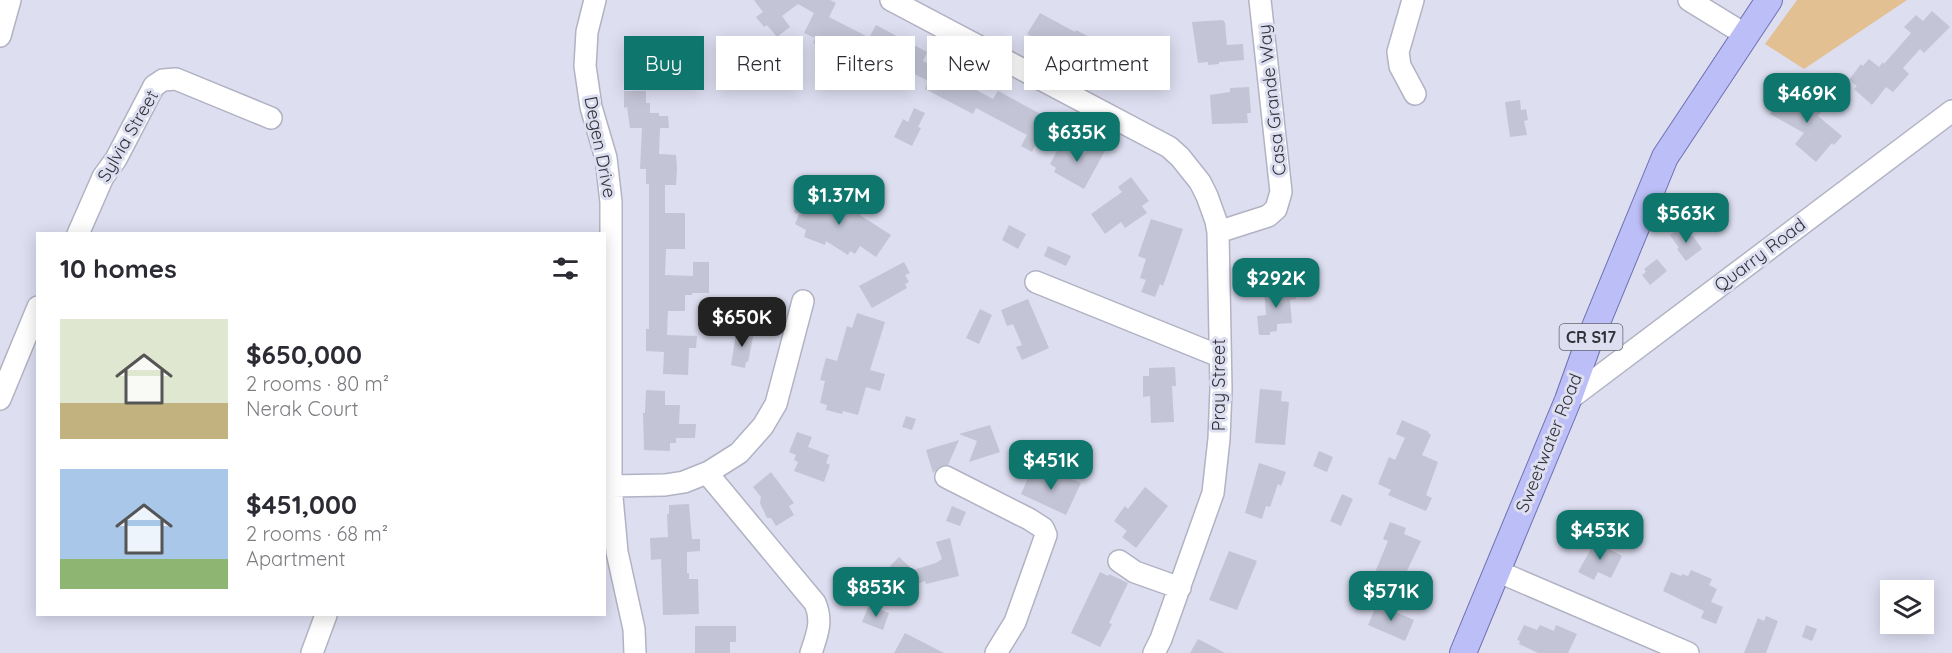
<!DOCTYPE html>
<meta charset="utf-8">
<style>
body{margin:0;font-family:Quicksand,sans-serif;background:#f2f2f3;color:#2b2b33;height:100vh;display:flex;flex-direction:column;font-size:22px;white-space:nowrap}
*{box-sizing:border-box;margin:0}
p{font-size:20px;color:#7c7c81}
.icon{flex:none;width:33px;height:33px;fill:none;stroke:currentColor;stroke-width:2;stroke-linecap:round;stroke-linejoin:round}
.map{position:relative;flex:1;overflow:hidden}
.side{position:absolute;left:36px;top:232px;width:570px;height:384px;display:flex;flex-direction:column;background:#fff;border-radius:0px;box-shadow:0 3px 15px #0003}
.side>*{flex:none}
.hud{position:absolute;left:624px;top:36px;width:570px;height:54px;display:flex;gap:12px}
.fabs{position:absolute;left:1880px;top:580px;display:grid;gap:12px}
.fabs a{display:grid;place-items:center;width:54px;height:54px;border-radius:0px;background:#fff;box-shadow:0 3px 15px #0003;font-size:30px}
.price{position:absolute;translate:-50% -51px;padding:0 14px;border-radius:12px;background:#0f766e;color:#fff;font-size:20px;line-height:39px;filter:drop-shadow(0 2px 3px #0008)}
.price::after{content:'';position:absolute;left:50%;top:36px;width:18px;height:14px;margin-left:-9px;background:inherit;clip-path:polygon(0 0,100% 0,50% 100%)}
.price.active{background:#222;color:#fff}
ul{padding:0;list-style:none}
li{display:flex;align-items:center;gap:18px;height:150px;padding:0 24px}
li span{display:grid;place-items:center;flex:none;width:168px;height:120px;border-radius:0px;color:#555}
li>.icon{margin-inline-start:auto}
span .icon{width:72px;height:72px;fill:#fffc;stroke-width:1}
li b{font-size:26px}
h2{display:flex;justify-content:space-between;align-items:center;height:72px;padding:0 24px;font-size:26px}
.pill{padding:0 21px;border-radius:0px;background:#fff;box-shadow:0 3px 15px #0003;font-size:21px;line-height:54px}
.pill.active{background:#0f766e;color:#fff}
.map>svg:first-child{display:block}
</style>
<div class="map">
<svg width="1952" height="653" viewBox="0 0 1952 653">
<rect width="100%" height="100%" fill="#dddef0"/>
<path fill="#e3c092" d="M1797,0H1907L1804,69L1765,44Z"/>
<path fill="#c3c5d6" d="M754,0H830L836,3L829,17L866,36L854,59L827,45L825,49L813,43L815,38L804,33L814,13L798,4L782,16L790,27L777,37L767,25L764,27L756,17L763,12Z
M1932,11L1950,27L1924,53L1920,49L1903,68L1909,74L1893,92L1886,87L1872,105L1854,89L1857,86L1849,80L1861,64L1863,66L1869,59L1879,67L1883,62L1884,64L1911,33L1904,27L1916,15L1923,21Z
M1040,13L1075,32L1076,30L1093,39L1155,61L1147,83L1082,60L1080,63L1027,34Z
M1223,20L1225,23L1227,45L1243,44L1244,60L1219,62V64L1208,65V62L1198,63L1192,22Z
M876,25L927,52L923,61L993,99L998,91L1048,118L1032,152L1021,146L1027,135L976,108L973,114L925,89L928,81L905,69L901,77L876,64L881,56L864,47Z
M1249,87L1251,113H1247L1248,123L1212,124L1210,95L1230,92V88Z
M1801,89L1811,97L1821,112L1818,116L1842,136L1834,145L1832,143L1816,162L1795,144L1804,133L1770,114L1781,95L1791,100Z
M624,91H646V103H650V113H659V116H668L669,128H660L659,154L676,155L677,168L676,185H665V213H685V249H666L665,275L693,276V262H709V293H692V295H685V311H668L667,335L697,336L696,348H689L688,375L663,374L664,352L646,351V329H649V184H646V169H640L642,128H630L627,107L624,108Z
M1520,100L1521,110L1526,109L1528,120L1524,121L1527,135L1510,137L1505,102Z
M914,108L925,113L918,127L921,128L912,146L894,137L903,119L908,122Z
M1092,141L1106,149L1084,189L1054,172L1056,168L1050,164L1062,142L1084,154Z
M1131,177L1149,201L1142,206L1147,213L1125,228L1121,222L1105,234L1091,214L1122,192L1118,187Z
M821,189L834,194L829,205L850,213L856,201L866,206L860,215L891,235L876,257L860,246L855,254L850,251L848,255L826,241L825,245L804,237L806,230L795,224L799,214L794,212L798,202L803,204L806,195L817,199Z
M1151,219L1183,229L1163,286L1160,284L1155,297L1141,292L1146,280L1140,278L1146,259L1138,256Z
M1009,225L1026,234L1018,249L1002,240Z
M1681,227L1688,236H1693L1702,249L1686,261L1677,249L1679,248L1670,235Z
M1048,246L1071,256L1066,266L1044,256Z
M1657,259L1667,271L1650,285L1642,275L1646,272L1644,269Z
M904,262L910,273L905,275L909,282L905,284L907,288L872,308L859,286Z
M1289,287L1294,288L1296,299L1290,300L1292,323L1277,324V331L1270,332V335H1259L1257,316L1266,315L1264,289Z
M1028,299L1049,348L1022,360L1016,347L1022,345L1013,324L1007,326L1001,310Z
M980,309L992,315L979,344L966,338Z
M857,313L885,322L870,370L885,374L880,391L866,387L858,415L843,411L842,414L826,410L827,405L820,403L825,381L820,380L826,358L837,361L847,326L852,328Z
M737,328L754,332L748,362H746L745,368L731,365Z
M1175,367L1176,386H1172L1174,422L1151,423L1150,396L1143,397V376H1149V368Z
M1260,389L1282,391L1281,401L1289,402L1285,445L1255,443Z
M646,390L665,391V405H680L679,424H696L695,438H676V443H670V451L644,450L643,413H645Z
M906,416L916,419L912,430L902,427Z
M1402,420L1429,432L1428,433L1431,435L1422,455L1438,462L1426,495L1432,498L1426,511L1388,495L1391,490L1378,484L1389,457L1395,460L1405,438L1396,434Z
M990,425L1000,452L969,462L977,441L959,434Z
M797,432L812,437L808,447L829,455L826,463L830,465L824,482L794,471L798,462L794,460L796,455L789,452Z
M959,440L948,465L940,466L933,473L926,450Z
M1319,451L1333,457L1327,472L1313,466Z
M1259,463L1286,472L1281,486L1278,484L1270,507L1266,506L1262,519L1245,513Z
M1032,469L1057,480L1060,474L1081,483L1066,515L1021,494Z
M771,472L794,503L789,506L794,515L776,526L771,518H767L760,503L761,497L753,487Z
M1145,487L1168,506L1136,548L1122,537L1127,531L1114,521L1125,506L1128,509Z
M1342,494L1353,499L1341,526L1330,521Z
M689,504L692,539H700V551L687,552V573H689V579H698L699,614L663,615L661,559L651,560L650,538L668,537L667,514H669V505Z
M952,506L966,512L960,526L946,521Z
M1390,522L1406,528L1404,534L1421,541L1407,571L1410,572L1404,586L1391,581L1387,589L1371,582L1388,541L1383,539Z
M950,538L959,576L926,584L925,581L907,587L905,580L890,566L899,557L913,570L936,563L942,559L936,542Z
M1597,538L1611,545L1609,549L1622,556L1611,578L1598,572L1594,580L1578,572Z
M1229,551L1257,561L1237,610L1209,600Z
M1691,570L1712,579L1709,585L1717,589L1711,602L1723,607L1716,624L1701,618L1704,611L1663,591L1671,572L1681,576L1682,574L1688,576Z
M1100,572L1108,576L1109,574L1128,583L1109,623L1112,624L1100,647L1071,633Z
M1377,604L1414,620L1405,641L1368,625Z
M869,605L889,613L883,630L862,622Z
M1766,616L1778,621L1766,653H1744L1758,618L1764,621Z
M1524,625L1537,630L1540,625L1554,631L1556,625L1577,634L1568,653H1538L1519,644L1520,641L1517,640Z
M1806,625L1817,629L1812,641L1802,637Z
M695,626H736V642H730V653H695Z
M905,633L944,653H894Z
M1198,639L1225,653H1190Z"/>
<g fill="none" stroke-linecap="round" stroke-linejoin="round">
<defs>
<path id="minor" d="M595,0L587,32L585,66L591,107L606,158L611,202V486L617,552L634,629L635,653
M891,0L1169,147L1180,157L1200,182L1207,196L1216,221L1218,232L1221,389L1219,439L1213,493L1161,639L1154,653
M1413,0L1398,52L1400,66L1415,94
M1689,0L1746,35
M0,36L10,0
M1218,232L1268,216L1276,209L1281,192L1260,0
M78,234L103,177L116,159L154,86L163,80L176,79L271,118
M1036,282L1219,356
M0,399L38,307
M1568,400L1952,111
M707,473L815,603C823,621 817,635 811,653
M946,477L1029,519L1043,528L1046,535L1015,622L996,653
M611,486L665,485L684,482L709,472L739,453L763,426L776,404L803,301
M1119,561L1135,572L1180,588
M1497,571L1688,653
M312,653L326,615"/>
<path id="major" d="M1463,653L1568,400L1588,344L1665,157L1769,0"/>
</defs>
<use href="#minor" stroke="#b1b2c3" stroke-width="24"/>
<use href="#major" stroke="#6e70b0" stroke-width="28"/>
<use href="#minor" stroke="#fff" stroke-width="21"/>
<use href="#major" stroke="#bcbef7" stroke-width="26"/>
</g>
<g text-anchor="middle" stroke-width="6" stroke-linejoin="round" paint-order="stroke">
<rect fill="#dddef0" stroke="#64656f" stroke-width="1.5" x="1559.5" y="324" width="63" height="26" rx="4.5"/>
<g font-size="16" font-weight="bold" fill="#303138">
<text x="1591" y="343">CR S17</text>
</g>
<g font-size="18" fill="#303138" stroke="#dddef0">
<text transform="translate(1272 100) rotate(-96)" y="6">Casa Grande Way</text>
<text transform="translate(128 136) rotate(-60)" y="6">Sylvia Street</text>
<text transform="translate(600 147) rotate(79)" y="6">Degen Drive</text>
<text transform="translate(1760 255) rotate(-37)" y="6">Quarry Road</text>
<text transform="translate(1219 385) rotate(-90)" y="6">Pray Street</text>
<text transform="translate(1549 443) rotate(-68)" y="6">Sweetwater Road</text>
</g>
</g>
</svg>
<div class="fabs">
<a><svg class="icon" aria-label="layers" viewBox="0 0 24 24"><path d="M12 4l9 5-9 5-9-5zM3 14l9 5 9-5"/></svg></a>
</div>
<b class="price" style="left:1807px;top:124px">$469K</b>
<b class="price" style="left:1077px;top:163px">$635K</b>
<b class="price" style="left:839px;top:226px">$1.37M</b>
<b class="price" style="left:1686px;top:244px">$563K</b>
<b class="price" style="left:1276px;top:309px">$292K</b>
<b class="price active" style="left:742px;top:348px">$650K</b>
<b class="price" style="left:1051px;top:491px">$451K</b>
<b class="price" style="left:1600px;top:561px">$453K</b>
<b class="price" style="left:876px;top:618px">$853K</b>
<b class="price" style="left:1391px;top:622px">$571K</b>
<div class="hud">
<a class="pill active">Buy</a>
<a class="pill">Rent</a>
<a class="pill">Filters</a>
<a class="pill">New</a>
<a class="pill">Apartment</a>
</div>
<section class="side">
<h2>10 homes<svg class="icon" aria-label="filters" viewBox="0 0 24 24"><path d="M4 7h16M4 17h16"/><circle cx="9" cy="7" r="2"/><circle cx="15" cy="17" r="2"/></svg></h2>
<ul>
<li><span style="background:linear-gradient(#dfe7d0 70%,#c2b280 0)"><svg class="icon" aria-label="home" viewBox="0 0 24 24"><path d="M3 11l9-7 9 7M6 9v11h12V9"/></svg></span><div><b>$650,000</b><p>2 rooms · 80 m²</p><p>Nerak Court</p></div></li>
<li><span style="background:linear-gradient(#a9c7e8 75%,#8fb573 0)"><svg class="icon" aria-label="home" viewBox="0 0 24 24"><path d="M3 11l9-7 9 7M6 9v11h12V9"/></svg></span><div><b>$451,000</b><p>2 rooms · 68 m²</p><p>Apartment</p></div></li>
</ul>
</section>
</div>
